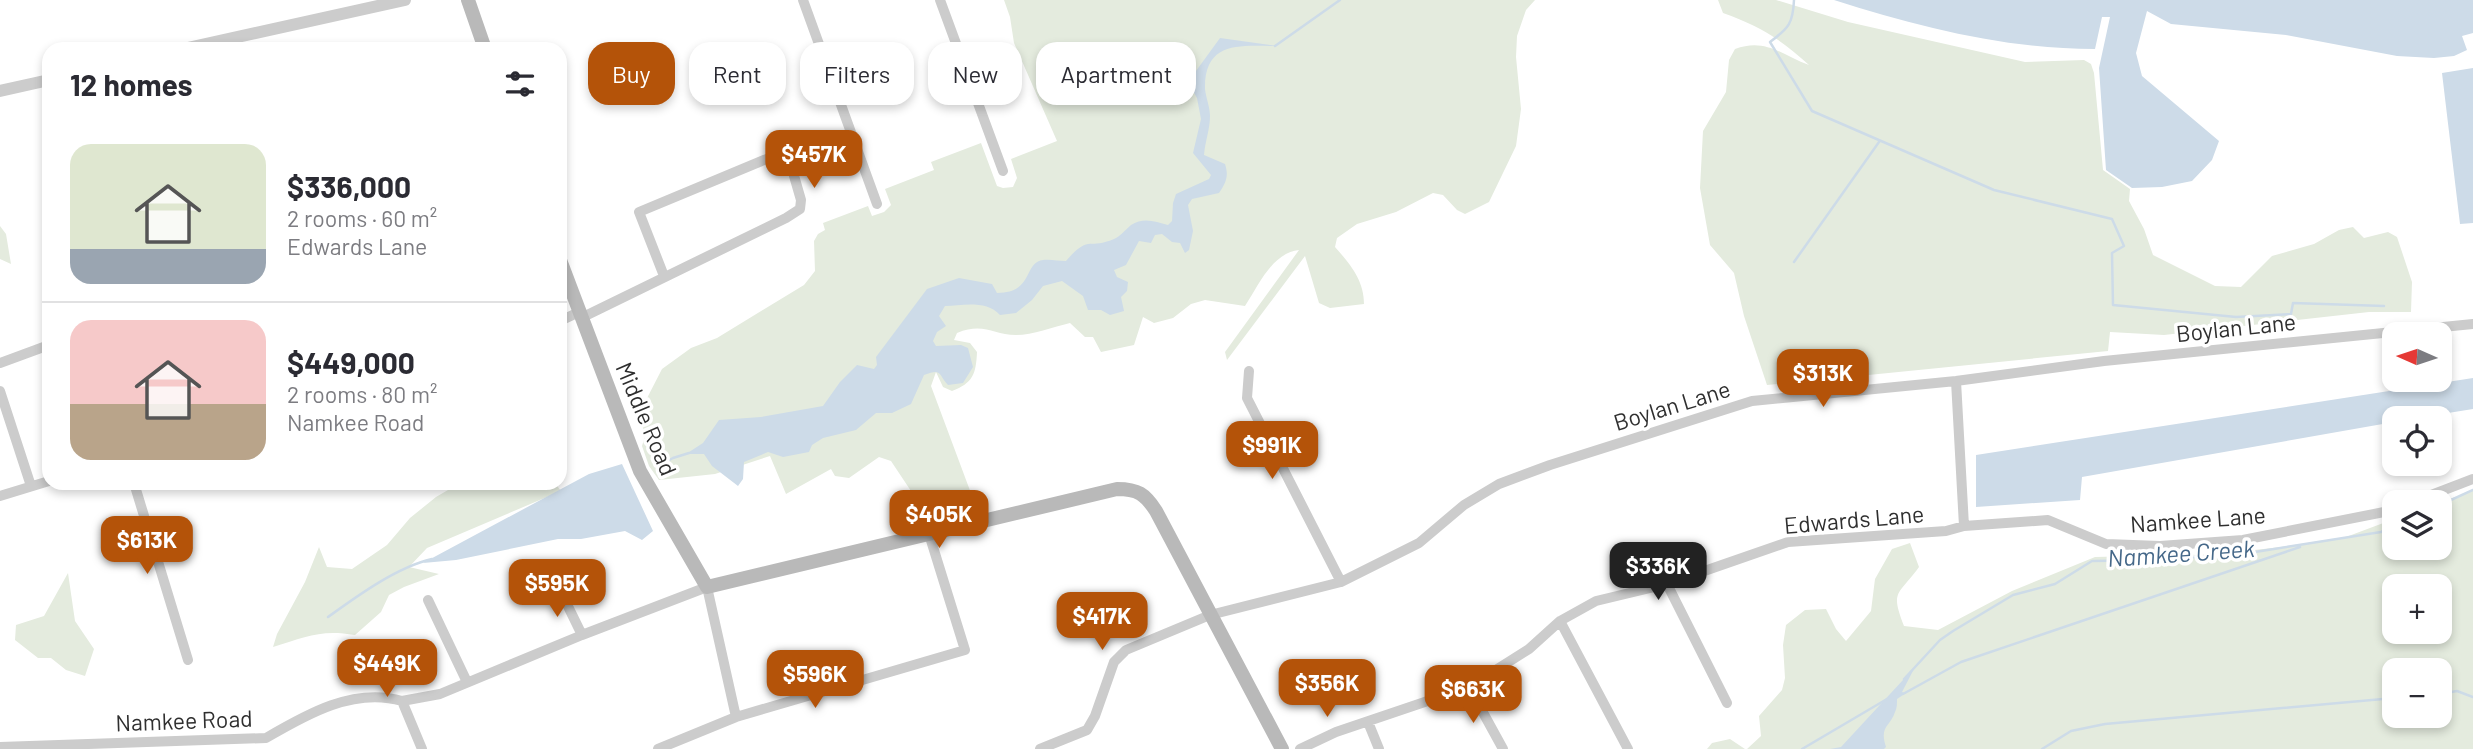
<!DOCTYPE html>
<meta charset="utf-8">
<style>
body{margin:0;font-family:Barlow,sans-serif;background:#f7f7f7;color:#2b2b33;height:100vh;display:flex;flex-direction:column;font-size:26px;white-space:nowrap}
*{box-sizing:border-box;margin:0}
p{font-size:23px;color:#7c7c81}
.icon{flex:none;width:38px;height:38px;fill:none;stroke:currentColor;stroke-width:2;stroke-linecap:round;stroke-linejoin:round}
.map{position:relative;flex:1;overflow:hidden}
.details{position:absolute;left:42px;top:42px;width:525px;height:448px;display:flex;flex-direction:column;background:#fff;border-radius:21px;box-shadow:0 4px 10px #0003}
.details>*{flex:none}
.banner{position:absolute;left:588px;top:42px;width:665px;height:63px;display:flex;gap:14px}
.needle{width:46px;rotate:273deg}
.tools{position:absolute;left:2382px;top:322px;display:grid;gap:14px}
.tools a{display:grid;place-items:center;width:70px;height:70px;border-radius:14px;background:#fff;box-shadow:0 4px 10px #0003;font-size:35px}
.price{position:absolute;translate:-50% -60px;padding:0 16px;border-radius:14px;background:#b45309;color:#fff;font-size:23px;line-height:46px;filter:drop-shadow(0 2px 4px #0008)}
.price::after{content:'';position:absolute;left:50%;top:42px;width:21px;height:16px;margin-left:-10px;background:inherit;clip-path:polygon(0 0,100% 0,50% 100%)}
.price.current{background:#222;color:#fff}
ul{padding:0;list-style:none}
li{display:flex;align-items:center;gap:21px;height:175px;padding:0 28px}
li+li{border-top:2px solid #e1e1e2}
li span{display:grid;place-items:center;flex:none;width:196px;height:140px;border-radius:21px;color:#555}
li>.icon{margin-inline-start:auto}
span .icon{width:84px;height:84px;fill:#fffc;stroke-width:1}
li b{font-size:30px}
h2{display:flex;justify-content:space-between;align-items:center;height:84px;padding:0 28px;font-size:30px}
.pill{padding:0 24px;border-radius:21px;background:#fff;box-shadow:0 4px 10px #0003;font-size:24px;line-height:63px}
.pill.current{background:#b45309;color:#fff}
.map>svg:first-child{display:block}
</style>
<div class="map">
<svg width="2473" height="749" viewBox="0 0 2473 749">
<rect width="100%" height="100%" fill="#fff"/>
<path fill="#e4ebde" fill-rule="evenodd" d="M1004,0H1535L1526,10L1517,36L1516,57L1521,109L1516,146L1489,202L1465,214L1457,210L1443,195L1433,193L1396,212L1357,224L1337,238L1335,247C1350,264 1364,280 1364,304L1330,308L1319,303L1305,256L1227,360L1225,352L1299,250C1272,253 1259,285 1245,306L1205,300L1191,304L1173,318L1154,323L1143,317L1134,345L1101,352L1093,337H1085L1070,323C1053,327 1033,335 1016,335C993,335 984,322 957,333L954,340L970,343L977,352C976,374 973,383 952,391L943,387L936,372L931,386L978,512L925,527L921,506L891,461L879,457L849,478L835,476L831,469L786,494L770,456L715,474L659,480L649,466L642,446L645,436L641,420L644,404L662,369L691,348L717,338L804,285L815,271L814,241L818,234L825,230L823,223L868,206L872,216L884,212L891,205L885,189L934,170L931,162L981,143L997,186L1003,188L1013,187L1017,178L1011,159L1057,141L1014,43L1010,17Z
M1718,0H1776L1848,22L2025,62L2084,60L2091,64L2094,73L2103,170L2130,189L2129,201L2144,229L2153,255L2215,286L2241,287L2272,256L2314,244L2339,230L2353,227L2364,238L2388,232L2397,237L2412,282L2411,312H2369L2164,335L2110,332L2108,351L1767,385L1744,316L1734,273L1710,245L1700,188L1703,131L1726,92L1729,60L1735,49C1766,37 1783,56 1809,65C1781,39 1759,26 1723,13Z
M0,226L6,234L11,264L0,259Z
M460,483H555L561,491L427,548L409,567L439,574L404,587L389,595L381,612L355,635C321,629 305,637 273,647L277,634L305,582L319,547L327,567L352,569L387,545L410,518L436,497Z
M2473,490V749H1747L1761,736L1759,716L1782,690L1785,678L1783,645L1786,625L1805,610L1826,609L1836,629L1846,641L1871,611L1875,579L1892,549L1910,543L1919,567C1898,596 1890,590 1904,626L1938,630L2012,591L2095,557L2219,554L2281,547L2346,537L2394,519V548H2440V503ZM2394,586H2440V632H2394ZM2394,670H2440V716H2394Z
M68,573L75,621L94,649L85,676L66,670L51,658H38L15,640L16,625L44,616Z
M1730,739L1745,749H1707L1712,743Z"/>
<path fill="#cddbe8" d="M1834,0H2473V33L2462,36L2467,50L2454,56L2434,58L2397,56L2286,35L2171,24L2147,11L2136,53L2142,76L2219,141L2212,160L2192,181L2162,187L2132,188L2106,170L2099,68L2110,17H2102L2095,49C2005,49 1919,27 1834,0Z
M1220,38L1278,46C1243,46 1204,39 1205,89C1206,98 1210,107 1210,116C1210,129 1205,142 1204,155L1225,164C1229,176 1226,183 1219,193L1192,199L1188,205L1193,231L1189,250L1185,253L1180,243L1172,242L1162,234L1155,235L1151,243L1139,241L1126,265L1114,270L1117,277L1128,282L1127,291L1121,297L1124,311L1110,315L1101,310H1088L1083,296L1062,281L1043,286L1032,300L1016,313L1000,315C987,300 963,305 945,306L939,316L946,326L937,332L933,341L936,346L961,345L968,348L973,367L963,383L948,385C938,374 942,368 924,375L911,404L892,413H876L856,430L823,438L812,445L809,452L783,457L768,452L744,462L743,479L738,486L712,466L704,454H686L703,443L719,420L761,417L823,406L840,382L857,365L874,369L877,365L876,357L927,289L959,278L992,284L997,293C1034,293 1023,263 1043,260C1050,259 1059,261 1066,261C1089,234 1088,250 1114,239C1121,236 1125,230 1131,225C1143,217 1155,221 1168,225L1172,221L1173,203L1176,194L1209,179L1211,175L1193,153L1201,119L1197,98L1188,82Z
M2473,68V223L2460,224L2442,73Z
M2473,378V409L2417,418H2394V422L2082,477L2080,500L1976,507V455Z
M622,464L653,531L642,540L625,531L581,539H558L456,560L423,563L589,474Z
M1915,667L1902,692L1906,693L1897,699C1897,704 1897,708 1895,712C1890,727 1879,726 1886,747L1884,749H1830L1841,747Z"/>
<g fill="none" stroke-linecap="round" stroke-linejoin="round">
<path stroke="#cddbe8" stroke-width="2.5" d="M1794,0C1793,23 1789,28 1770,42L1812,111L1994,190L2112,219L2124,246L2112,253L2113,305L2236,317L2291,314L2293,303L2384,306
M1275,46L1340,0
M1794,262L1879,142
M660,465L673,458L689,453
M2440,505L2473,490
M328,617C357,596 397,567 432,559
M1904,679L1940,640L1953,631L2013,595L2055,584L2092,561L2160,560L2255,552L2381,532L2394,526
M1903,694L1961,662L2300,547
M2440,694L2457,691L2473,697
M1802,749L1887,699
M2042,749L2071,731L2105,724L2394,698"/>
<path stroke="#ccc" stroke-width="10" d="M803,0L877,204
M940,0L1003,171
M581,318L786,218L800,209L801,200L788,155H776L639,212L664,276
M560,321L579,312
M0,363L49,345
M1249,371L1247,398L1341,582
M1956,381L1964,526
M0,391L31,486
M134,483L188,660
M0,496L49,481
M2413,502L2473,479
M1667,584L1727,703
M560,590L582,635
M428,600L467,682
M1560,621L1628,749
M1469,687L1503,749
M1368,722L1379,749
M0,747L266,738C307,714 354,687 402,701
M422,749L402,701L440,694L582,635L707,587L736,717
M658,749L736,717L965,650L929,534
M1040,749L1087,730L1095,716L1114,662L1126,650L1210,615L1341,582L1419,543L1464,505L1499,484L1550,465L1752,401L1956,381L2104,361L2473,324
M1300,749L1336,732L1469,687L1529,649L1560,621L1596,601L1667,584L1788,542L1946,531L1964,526L2048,520L2106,544L2160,546L2243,540L2394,510"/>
<path stroke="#ccc" stroke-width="12" d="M183,49L405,0
M0,91L49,80"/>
<path stroke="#b9b9b9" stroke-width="14" d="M468,0L485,49
M560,260L640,471L707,587L1117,489C1138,489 1145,494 1156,511L1282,749"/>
</g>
<g text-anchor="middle" stroke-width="7" stroke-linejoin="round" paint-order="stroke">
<g font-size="23" fill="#2f2f2f" stroke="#fff">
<text transform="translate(2236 328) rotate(-6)" y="8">Boylan Lane</text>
<text transform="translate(1672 406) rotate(-17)" y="8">Boylan Lane</text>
<text transform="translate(646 419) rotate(67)" y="8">Middle Road</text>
<text transform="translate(1854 520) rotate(-5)" y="8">Edwards Lane</text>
<text transform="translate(2198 520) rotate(-4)" y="8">Namkee Lane</text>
<text transform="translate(184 721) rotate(-2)" y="8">Namkee Road</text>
</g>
<g font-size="24" font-style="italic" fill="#456889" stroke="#fff">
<text transform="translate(2181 554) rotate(-4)" y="8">Namkee Creek</text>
</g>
</g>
</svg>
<div class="tools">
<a><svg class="needle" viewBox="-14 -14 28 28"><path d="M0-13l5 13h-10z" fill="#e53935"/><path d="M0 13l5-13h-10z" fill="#7c7c81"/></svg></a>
<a><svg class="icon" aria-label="locate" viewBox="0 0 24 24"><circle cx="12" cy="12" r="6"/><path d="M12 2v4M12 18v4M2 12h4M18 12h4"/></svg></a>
<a><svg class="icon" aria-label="layers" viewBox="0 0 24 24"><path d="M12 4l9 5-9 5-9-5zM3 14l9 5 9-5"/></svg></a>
<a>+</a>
<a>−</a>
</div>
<b class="price" style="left:814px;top:190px">$457K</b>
<b class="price" style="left:1823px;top:409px">$313K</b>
<b class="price" style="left:1272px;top:481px">$991K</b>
<b class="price" style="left:939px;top:550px">$405K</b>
<b class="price" style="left:147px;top:576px">$613K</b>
<b class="price current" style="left:1658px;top:602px">$336K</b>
<b class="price" style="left:557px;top:619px">$595K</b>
<b class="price" style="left:1102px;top:652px">$417K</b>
<b class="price" style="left:387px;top:699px">$449K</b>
<b class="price" style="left:815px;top:710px">$596K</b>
<b class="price" style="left:1327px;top:719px">$356K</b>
<b class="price" style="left:1473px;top:725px">$663K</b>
<div class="banner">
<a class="pill current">Buy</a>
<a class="pill">Rent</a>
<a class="pill">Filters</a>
<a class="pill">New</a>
<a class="pill">Apartment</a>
</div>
<section class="details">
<h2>12 homes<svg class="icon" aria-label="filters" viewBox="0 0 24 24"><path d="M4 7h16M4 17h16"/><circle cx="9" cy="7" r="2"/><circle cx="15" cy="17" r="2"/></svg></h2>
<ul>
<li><span style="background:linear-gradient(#dfe7d0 75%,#9aa5b1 0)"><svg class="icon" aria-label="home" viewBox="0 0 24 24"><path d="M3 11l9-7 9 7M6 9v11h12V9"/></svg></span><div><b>$336,000</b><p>2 rooms · 60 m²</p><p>Edwards Lane</p></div></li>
<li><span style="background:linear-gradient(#f6c9c9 60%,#b9a48a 0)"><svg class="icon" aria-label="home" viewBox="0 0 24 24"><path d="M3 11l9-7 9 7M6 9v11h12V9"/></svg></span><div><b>$449,000</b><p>2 rooms · 80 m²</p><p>Namkee Road</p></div></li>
</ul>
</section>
</div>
